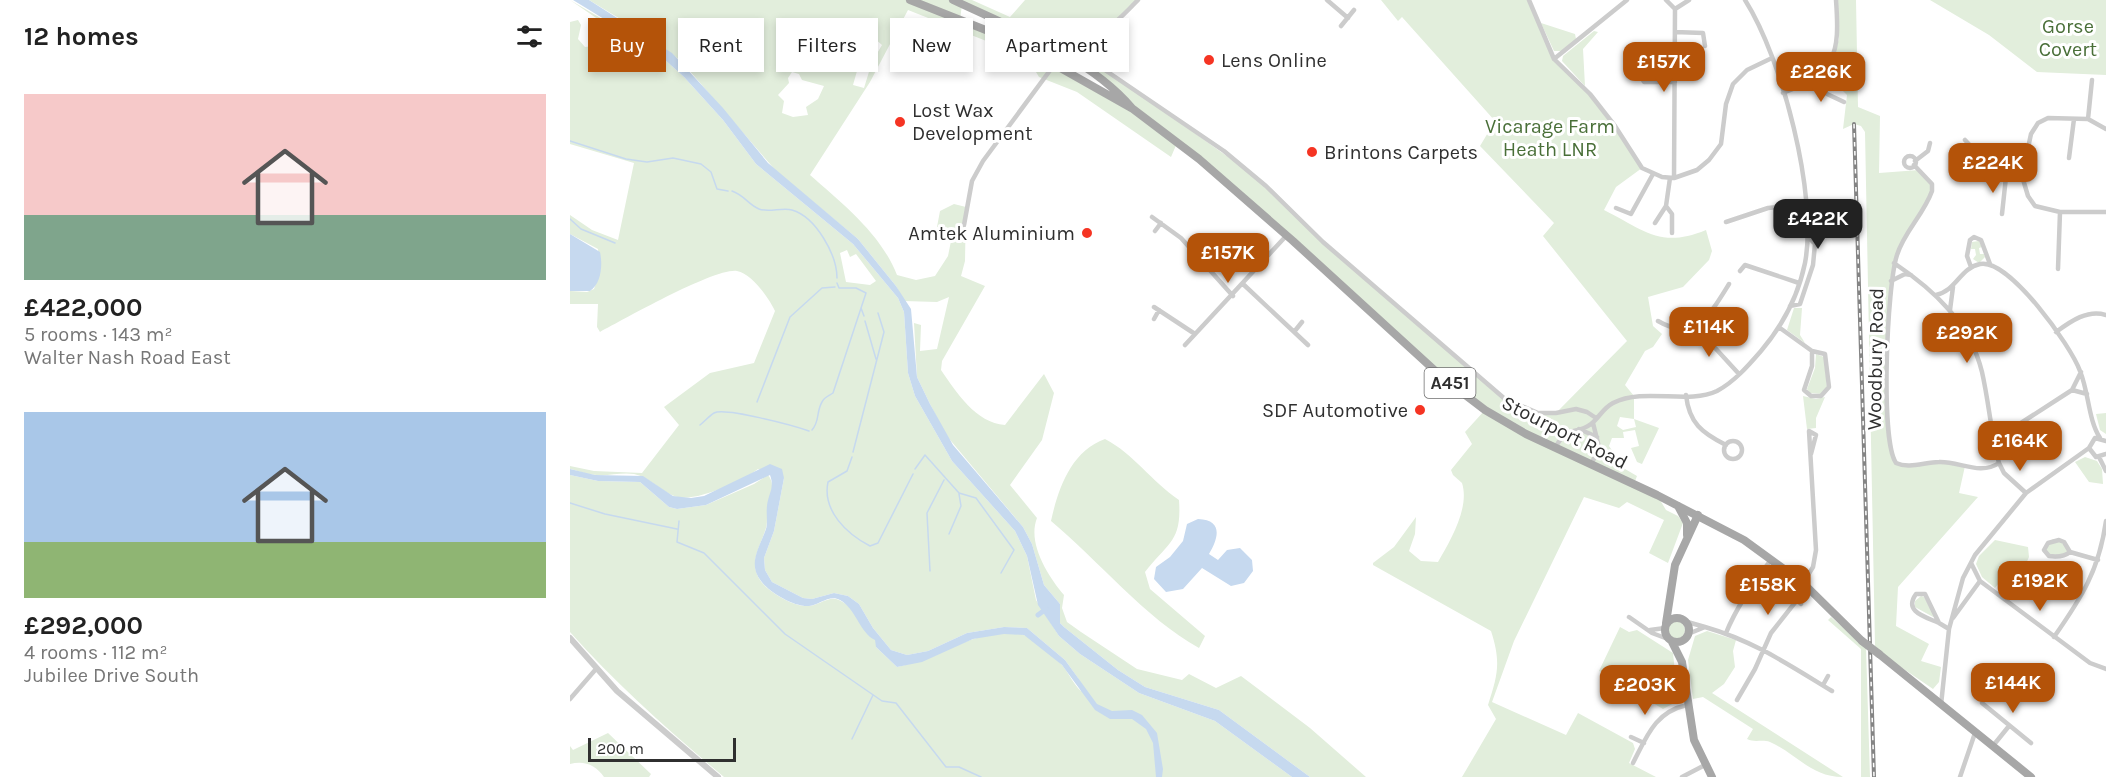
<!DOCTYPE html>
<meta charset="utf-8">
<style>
body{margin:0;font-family:Karla,sans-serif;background:#f6f6f6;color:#222;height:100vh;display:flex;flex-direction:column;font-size:22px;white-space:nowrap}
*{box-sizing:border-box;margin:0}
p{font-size:20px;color:#767676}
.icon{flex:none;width:33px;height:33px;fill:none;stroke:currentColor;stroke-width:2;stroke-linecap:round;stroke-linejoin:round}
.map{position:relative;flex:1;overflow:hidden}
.panel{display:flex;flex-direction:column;background:#fff;width:570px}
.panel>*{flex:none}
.banner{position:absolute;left:18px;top:18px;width:570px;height:54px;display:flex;gap:12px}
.scale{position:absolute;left:18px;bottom:15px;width:148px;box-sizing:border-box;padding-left:6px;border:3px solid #2f2f2f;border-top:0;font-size:16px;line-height:21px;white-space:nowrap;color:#2f2f2f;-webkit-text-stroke:4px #fff;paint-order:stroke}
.price{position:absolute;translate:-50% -51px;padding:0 14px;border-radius:12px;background:#b45309;color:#fff;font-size:20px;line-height:39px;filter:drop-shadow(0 2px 3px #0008)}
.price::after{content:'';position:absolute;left:50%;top:36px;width:18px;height:14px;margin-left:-9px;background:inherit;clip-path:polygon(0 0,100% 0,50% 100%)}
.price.current{background:#222;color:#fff}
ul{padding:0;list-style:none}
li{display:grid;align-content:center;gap:12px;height:318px;padding:0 24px}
li span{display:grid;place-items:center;height:186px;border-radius:0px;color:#555}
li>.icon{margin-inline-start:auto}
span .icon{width:108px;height:108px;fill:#fffc;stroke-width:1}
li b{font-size:26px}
h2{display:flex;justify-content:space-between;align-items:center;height:72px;padding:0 24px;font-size:26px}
.tag{padding:0 21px;border-radius:0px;background:#fff;box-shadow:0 3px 9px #0003;font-size:21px;line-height:54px}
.tag.current{background:#b45309;color:#fff}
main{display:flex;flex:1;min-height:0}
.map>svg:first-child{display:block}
</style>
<main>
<section class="panel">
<h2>12 homes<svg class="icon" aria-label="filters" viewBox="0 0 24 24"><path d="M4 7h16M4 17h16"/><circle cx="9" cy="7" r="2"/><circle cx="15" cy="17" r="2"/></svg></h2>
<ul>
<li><span style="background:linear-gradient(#f6c9c9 65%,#7fa58c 0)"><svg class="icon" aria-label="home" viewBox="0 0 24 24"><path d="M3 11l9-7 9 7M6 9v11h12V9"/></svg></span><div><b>£422,000</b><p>5 rooms · 143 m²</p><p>Walter Nash Road East</p></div></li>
<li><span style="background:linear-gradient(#a9c7e8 70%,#8fb573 0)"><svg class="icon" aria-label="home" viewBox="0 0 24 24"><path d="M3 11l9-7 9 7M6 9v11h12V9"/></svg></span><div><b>£292,000</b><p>4 rooms · 112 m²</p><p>Jubilee Drive South</p></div></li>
</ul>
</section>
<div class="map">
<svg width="1536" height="777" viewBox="0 0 1536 777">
<rect width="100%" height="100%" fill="#fff"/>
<path fill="#e2eedc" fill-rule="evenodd" d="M0,0L83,49L114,77L153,120L186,164L283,244L328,298L334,312L338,373L345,396L382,461L445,531L457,556L466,600L489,636L510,654L569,693L645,721L722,777H154C99,731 47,685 0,632V475L28,481L70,482L99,507L107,509L136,505L184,484L198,475C206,485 200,493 198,505C196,512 198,520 196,528C191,545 178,562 190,580C198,592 224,607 238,606C248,606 259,595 269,600C287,608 290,630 306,640V647L327,667C361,662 428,616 460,638C466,642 487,660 492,665C499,673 503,684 511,691L508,678L495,660L457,628L434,627L397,633L358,651L337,655L321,650L303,628L289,604L278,596L264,593L242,599L233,598L202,582L195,570L194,558L204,531L214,478L188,469C173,481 123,504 104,496C89,490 81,478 64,474C52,472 39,476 27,475C18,475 9,471 0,469V466L24,471L72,473L109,425L94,407L140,373L184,363L205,311C199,298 182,274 167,271C144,268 55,319 30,332L27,327L28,304H0V291L17,292L24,289L30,271L28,249L0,234V215L22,230L48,240L64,163L0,144V22L8,20L11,25L8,39L15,47C27,45 38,48 48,42L51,35ZM277,250L280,257L286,254L306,281L300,285L276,282L270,253Z
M19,0H402L440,17L455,0H568L553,16L522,36L528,64L679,172L753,242L921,388L957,410L986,413L1057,341L973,236L984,223L910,146L925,121L832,17L828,21L811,0H959L984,59L1020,94L1072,168L1046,187L1034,210C1074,230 1090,249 1136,230L1142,251L1139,260L1113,287L1078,297L1083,326L1092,334L1083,347L1075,351L1055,385L1064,396V419L1089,428L1072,464L1067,462L1061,448L1069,446L1065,430L1053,432L1054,438H1042L1039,446L1055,469L1067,476L1064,484L1087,495L1096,510L1108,516L1113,523L1098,563L1079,553L1094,520L1057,502L1049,508L1014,497L944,641L922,702L996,735L1008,713L1063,743L1065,749L1059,763L1086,777H892L926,719L918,705C928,674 931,662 921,631L803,565V563L824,547L846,517L845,534L839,551L851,561L868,562C880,541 900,508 892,483L883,475L881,470L902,444L895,432L915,410L607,143L601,157L507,92L469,77L460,62L434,48L338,10L300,82L240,175C273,204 311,234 327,275L346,280L365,276L378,256L383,231L367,227L370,211L384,204L396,207L395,261L391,276L415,286L372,361L371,370C386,392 406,423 435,425L474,374L484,393L472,440L440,485L467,518C457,543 478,576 494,595L492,608L497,622L511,632L567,669L612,680L619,674L646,688L671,676L740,728L796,777H740L649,710L575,687L548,670L494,627L490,623V604L474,585L462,544L453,527L376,435L360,404L347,377L344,323L351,325L350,351L367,349L379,297L367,302L334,301L326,286L288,239L206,171L112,62L80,37ZM392,5L480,42L504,39L493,55L552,97L547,103L414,28L390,19ZM304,38L312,45L302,62L294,88L283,85L291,57ZM222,72L229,74L232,80L254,86L248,99L236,107L238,115L223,117L212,113L214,101L208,95L219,83L218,78ZM1050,417L1064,419L1066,427L1053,430L1047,426Z
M1268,0H1286L1288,107L1310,116L1309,173L1349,170L1362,184V191L1333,240L1321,281L1316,425L1322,457L1330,465L1368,462L1395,466L1389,493L1408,497L1328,587L1326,626L1359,644L1351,661L1371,667L1369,682L1363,689L1325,663L1305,646L1295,132L1291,126L1284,124L1273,129L1277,95L1273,91L1276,83L1260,67L1269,39Z
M1360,0H1536V75L1467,72L1419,35Z
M971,23L1005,34L1006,39L992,51H984Z
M1024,31L1028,32L1013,49L1015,86L992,61L993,56Z
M1075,66H1101V79H1074L1072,69Z
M1409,241L1412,247L1409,248L1410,254H1414L1415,257L1409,263L1403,259L1406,255L1405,249H1401L1402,242Z
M1224,308H1232L1230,335L1235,343L1217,330Z
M1246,354L1254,357L1257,387L1252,394L1240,393L1237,389L1245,368Z
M1233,396L1246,399L1255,397L1246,418V428L1237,429Z
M1536,413V434L1530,430L1526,414Z
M535,439C564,454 581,481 609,500C612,542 598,542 575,572L580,589L635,636L629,648C575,618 529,561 481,521C488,489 501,451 535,439Z
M1515,457L1527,461L1532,469L1533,484L1519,482L1505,462Z
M1483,539L1489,540L1498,548L1496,555L1479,556L1475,546Z
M1425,540L1458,547L1459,557L1454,568L1445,562L1425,588L1412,577L1406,564L1409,556Z
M1351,596L1354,597L1365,618L1345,607V601Z
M1261,617L1296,648L1300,777H1291V649L1258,620Z
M1097 630a9 9 0 1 1 18 0a9 9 0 1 1-18 0Z
M1050,627L1059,632L1067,630L1103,653L1108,701L1093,709L1029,671Z
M1137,631L1166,640L1163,651L1165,667L1154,684L1142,693L1273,777C1241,777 1227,754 1200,742C1192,739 1185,743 1177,739L1183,729L1133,697L1123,699L1118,660L1125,636Z
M38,733L81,774L79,777H34C26,765 14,760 0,764V746L3,750Z"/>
<path fill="#c6d9ef" d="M3,0H19L102,53L153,108L198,163L288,239L326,286L341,309L347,377L360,404L383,445L453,527L462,544L474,585L490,604V623L494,627L548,670L575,687L649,710L740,777H722L645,721L569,693L510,654L489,636L468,605L457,556L445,531L382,461L345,396L338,373L334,312L328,298L283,244L186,164L153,120L114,77L83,49Z
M0,234L30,252C33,265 31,284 20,291H0Z
M200,464L212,469L214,478L204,531L194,558L195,570L202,582L233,598L242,599L264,593L278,596L289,604L303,628L321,650L337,655L358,651L397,633L434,627L457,628L495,660L527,704L542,711L562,710L572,715L587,733L593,769L592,777H586L583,743L576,729L562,719H540L525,710L492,665L454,635L434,634L403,639L352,662L327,667L306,647L305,640C290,633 286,609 270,600C260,594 249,605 239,606C224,607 200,593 191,581C177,564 190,546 196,529C198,522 196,514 197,506C198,494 205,488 200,475L136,505L107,509L99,507L70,482L28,481L0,475V469L25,475L73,476L103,496L121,498L134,496Z
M628,519C654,520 648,539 639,554L648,560L657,550L670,548L682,560L683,571L674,583L661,586L632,568L613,589L596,592L584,579L586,567L600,557L613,541L617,524Z"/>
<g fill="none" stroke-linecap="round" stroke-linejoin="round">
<path stroke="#c6d9ef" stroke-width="1.5" d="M0,141L56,159L77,162L103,158L131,164L141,172L147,189L158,191
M162,191C174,195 179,205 189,209C199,213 212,207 222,210C246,217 267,255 267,278
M0,219L11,229L45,243
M291,308L294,316
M295,321L306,359
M187,402L220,317L252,288L265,287
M130,425C134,422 139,416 144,413C155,407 225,426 239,431
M242,430C250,421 246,412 252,402C254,397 259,396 263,393L296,293L286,288H269L267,283
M283,452L314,332L308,313
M282,457L277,471L258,482C252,511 277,534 300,546L308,543L343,474
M345,469L355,455L389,493L406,498L444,550L431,573
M0,503L35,514L107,529
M109,521L107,542L134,553L215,634L312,701L326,703L376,767H389L411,777
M379,534L391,506L389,494
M360,571L357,513L374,480
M282,739L303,695"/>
<path stroke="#c6d9ef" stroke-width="5" d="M468,615L476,609"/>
<path stroke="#ccc" stroke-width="4.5" d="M757,0L778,18
M959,0L984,59L1020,94L1045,126L1072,168L1092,177L1104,178L1127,170L1139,160L1151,144L1156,104L1163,84L1177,70L1202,58
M1096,0L1105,9L1119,0
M771,26L784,10
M1105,32L1133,33L1135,46
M522,36L524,57L532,68L654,151L696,186L753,242L935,399L968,413H986L1006,409L1017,412L1026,418
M476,42C488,43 497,39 509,37C540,32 546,22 568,0
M984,59L1057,0
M1243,80L1257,94L1274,102
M1105,82H1074L1069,73L1074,64H1105
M1213,93C1266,72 1270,55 1266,0
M1518,119L1522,80
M1536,129L1518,119L1478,118L1468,123L1461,134L1452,176L1458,196L1465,206L1490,212H1536
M1395,140L1429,176H1452
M1334 162a6 6 0 1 1 12 0a6 6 0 1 1-12 0Z
M1499,158L1504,119
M1345,161L1358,151L1360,143
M1344,165L1362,184V191C1354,214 1334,232 1327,255C1317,285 1310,440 1326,463C1339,469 1355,462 1369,462C1389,461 1410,476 1429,463
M1104,178L1105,9
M1096,206L1102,214V233
M1046,208L1061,214L1083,174
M1432,214L1436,177
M582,217L611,238L663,296
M1156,222L1198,208L1236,204
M1085,223L1096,206L1100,178
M394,225L402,181L413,161L504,38
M585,231L591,223
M1324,263C1364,290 1400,323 1412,372C1419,403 1421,433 1429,463L1434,473L1456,493
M1401,267L1397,256L1400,240L1404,237L1411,240L1420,264
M1488,269L1490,212
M1170,271L1175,265L1229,283
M1321,281L1335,274L1341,275
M673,284L738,345
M1366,295C1386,291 1390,268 1410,264C1439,258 1501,346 1510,371C1519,393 1518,419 1530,438
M1220,306L1230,304L1243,265L1245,244L1238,237
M584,307L625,334
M1380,310L1383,287
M584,319L589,310
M1088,321C1125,343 1141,313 1159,284
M1125,326L1169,374
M1210,328L1242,351L1255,354L1259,387L1251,396H1241L1234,390L1242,366V351
M724,332L732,322
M1486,332C1501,321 1518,309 1536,315
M615,345L717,235
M1502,390L1517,394
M1116,395C1119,423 1132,433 1156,445
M1009,429L1027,437
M1423,441L1502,390L1511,372
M1536,441L1525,438L1519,448L1526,457L1536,454
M1154 450a9 9 0 1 1 18 0a9 9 0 1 1-18 0Z
M985,448C999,423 1005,436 1021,424C1029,418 1033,408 1043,403C1075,387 1117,405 1147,391C1164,382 1178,366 1191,351C1213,325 1228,297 1235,263C1248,195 1212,58 1175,0
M1529,457L1536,471
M1021,465L1029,447L1023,423
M1500,552C1494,557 1487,557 1479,556L1474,550L1478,543L1489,540L1494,542L1500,552L1528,560
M1401,563L1410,581L1520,663L1536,669
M1233,583L1243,567L1246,550L1239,431L1246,435L1241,454
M1223,596L1231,604
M1059,617L1082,633L1098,639
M1383,618L1410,581
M1114,621L1135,627L1118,634
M1369,623C1356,617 1333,612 1346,594H1355L1369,623L1379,629
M1135,627C1184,641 1219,665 1262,691
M1080,630L1095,628
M1156,633C1167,606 1183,583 1201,560
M1484,637C1512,597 1529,570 1536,521
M1253,685L1258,676
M0,699L26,669
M1167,700L1185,669L1201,633L1227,600
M1412,703L1461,743
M1371,705L1379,629L1393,578L1405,555L1456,493L1519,448
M1061,737L1074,743
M1422,747L1439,726
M1063,763C1077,736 1085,712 1117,705
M1112,777L1135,765
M1390,777L1405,733"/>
<path stroke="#ccc" stroke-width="6" d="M0,638L47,691L148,777"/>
<path stroke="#a7a7a7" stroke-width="8" d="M340,0L441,40L563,109L629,159L723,241L873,378L915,410L956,434L1087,495L1174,540L1233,583L1292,641
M383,0C442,28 519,57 562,108
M1108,506L1117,523V535
M1095 630a12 12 0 1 1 24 0a12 12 0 1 1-24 0Z
M1096,623L1105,565L1128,515
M1102,642L1112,662L1124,740L1142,777
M1309,654L1461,777"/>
<defs>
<path id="rail" d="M1284,124L1304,777"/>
</defs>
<use href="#rail" stroke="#848484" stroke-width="4"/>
<use href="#rail" stroke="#fff" stroke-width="1.5" stroke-dasharray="4.5" stroke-linecap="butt"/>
<path stroke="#a7a7a7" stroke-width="8" d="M1292,641L1309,654"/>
</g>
<g fill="#f53423" stroke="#fff" stroke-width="2">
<circle cx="639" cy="60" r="6"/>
<circle cx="330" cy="122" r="6"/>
<circle cx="742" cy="152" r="6"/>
<circle cx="517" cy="233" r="6"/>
<circle cx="850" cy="410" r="6"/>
</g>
<g text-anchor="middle" stroke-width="6" stroke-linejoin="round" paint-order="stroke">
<rect fill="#fff" stroke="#6d6d6d" stroke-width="1.5" x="854.5" y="368" width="51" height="30" rx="4.5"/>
<g font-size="18" font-weight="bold" fill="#2f2f2f">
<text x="880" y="389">A451</text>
</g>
<g font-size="20" fill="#496f38" stroke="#fff">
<text x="1498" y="33">Gorse<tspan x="1498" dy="23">Covert</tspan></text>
<text x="980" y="133">Vicarage Farm<tspan x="980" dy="23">Heath LNR</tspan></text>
</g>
<g font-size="20" fill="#2f2f2f" stroke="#fff" text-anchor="start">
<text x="651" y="67">Lens Online</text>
<text x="342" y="117">Lost Wax<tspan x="342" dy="23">Development</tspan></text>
<text x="754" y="159">Brintons Carpets</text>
<text x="505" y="240" text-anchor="end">Amtek Aluminium</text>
<text x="838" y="417" text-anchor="end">SDF Automotive</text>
</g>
<g font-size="20" fill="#2f2f2f" stroke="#fff">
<text transform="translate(1305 359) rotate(-89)" y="7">Woodbury Road</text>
<text transform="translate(995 432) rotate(27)" y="7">Stourport Road</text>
</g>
</g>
</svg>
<div class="scale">200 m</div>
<b class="price" style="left:1094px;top:93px">£157K</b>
<b class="price" style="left:1251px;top:103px">£226K</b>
<b class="price" style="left:1423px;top:194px">£224K</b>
<b class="price current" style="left:1248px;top:250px">£422K</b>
<b class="price" style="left:658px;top:284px">£157K</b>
<b class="price" style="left:1139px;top:358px">£114K</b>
<b class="price" style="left:1397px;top:364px">£292K</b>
<b class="price" style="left:1450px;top:472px">£164K</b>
<b class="price" style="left:1470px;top:612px">£192K</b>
<b class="price" style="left:1198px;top:616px">£158K</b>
<b class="price" style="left:1443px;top:714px">£144K</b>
<b class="price" style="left:1075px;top:716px">£203K</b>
<div class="banner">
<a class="tag current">Buy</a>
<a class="tag">Rent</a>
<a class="tag">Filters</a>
<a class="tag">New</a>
<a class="tag">Apartment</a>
</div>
</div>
</main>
